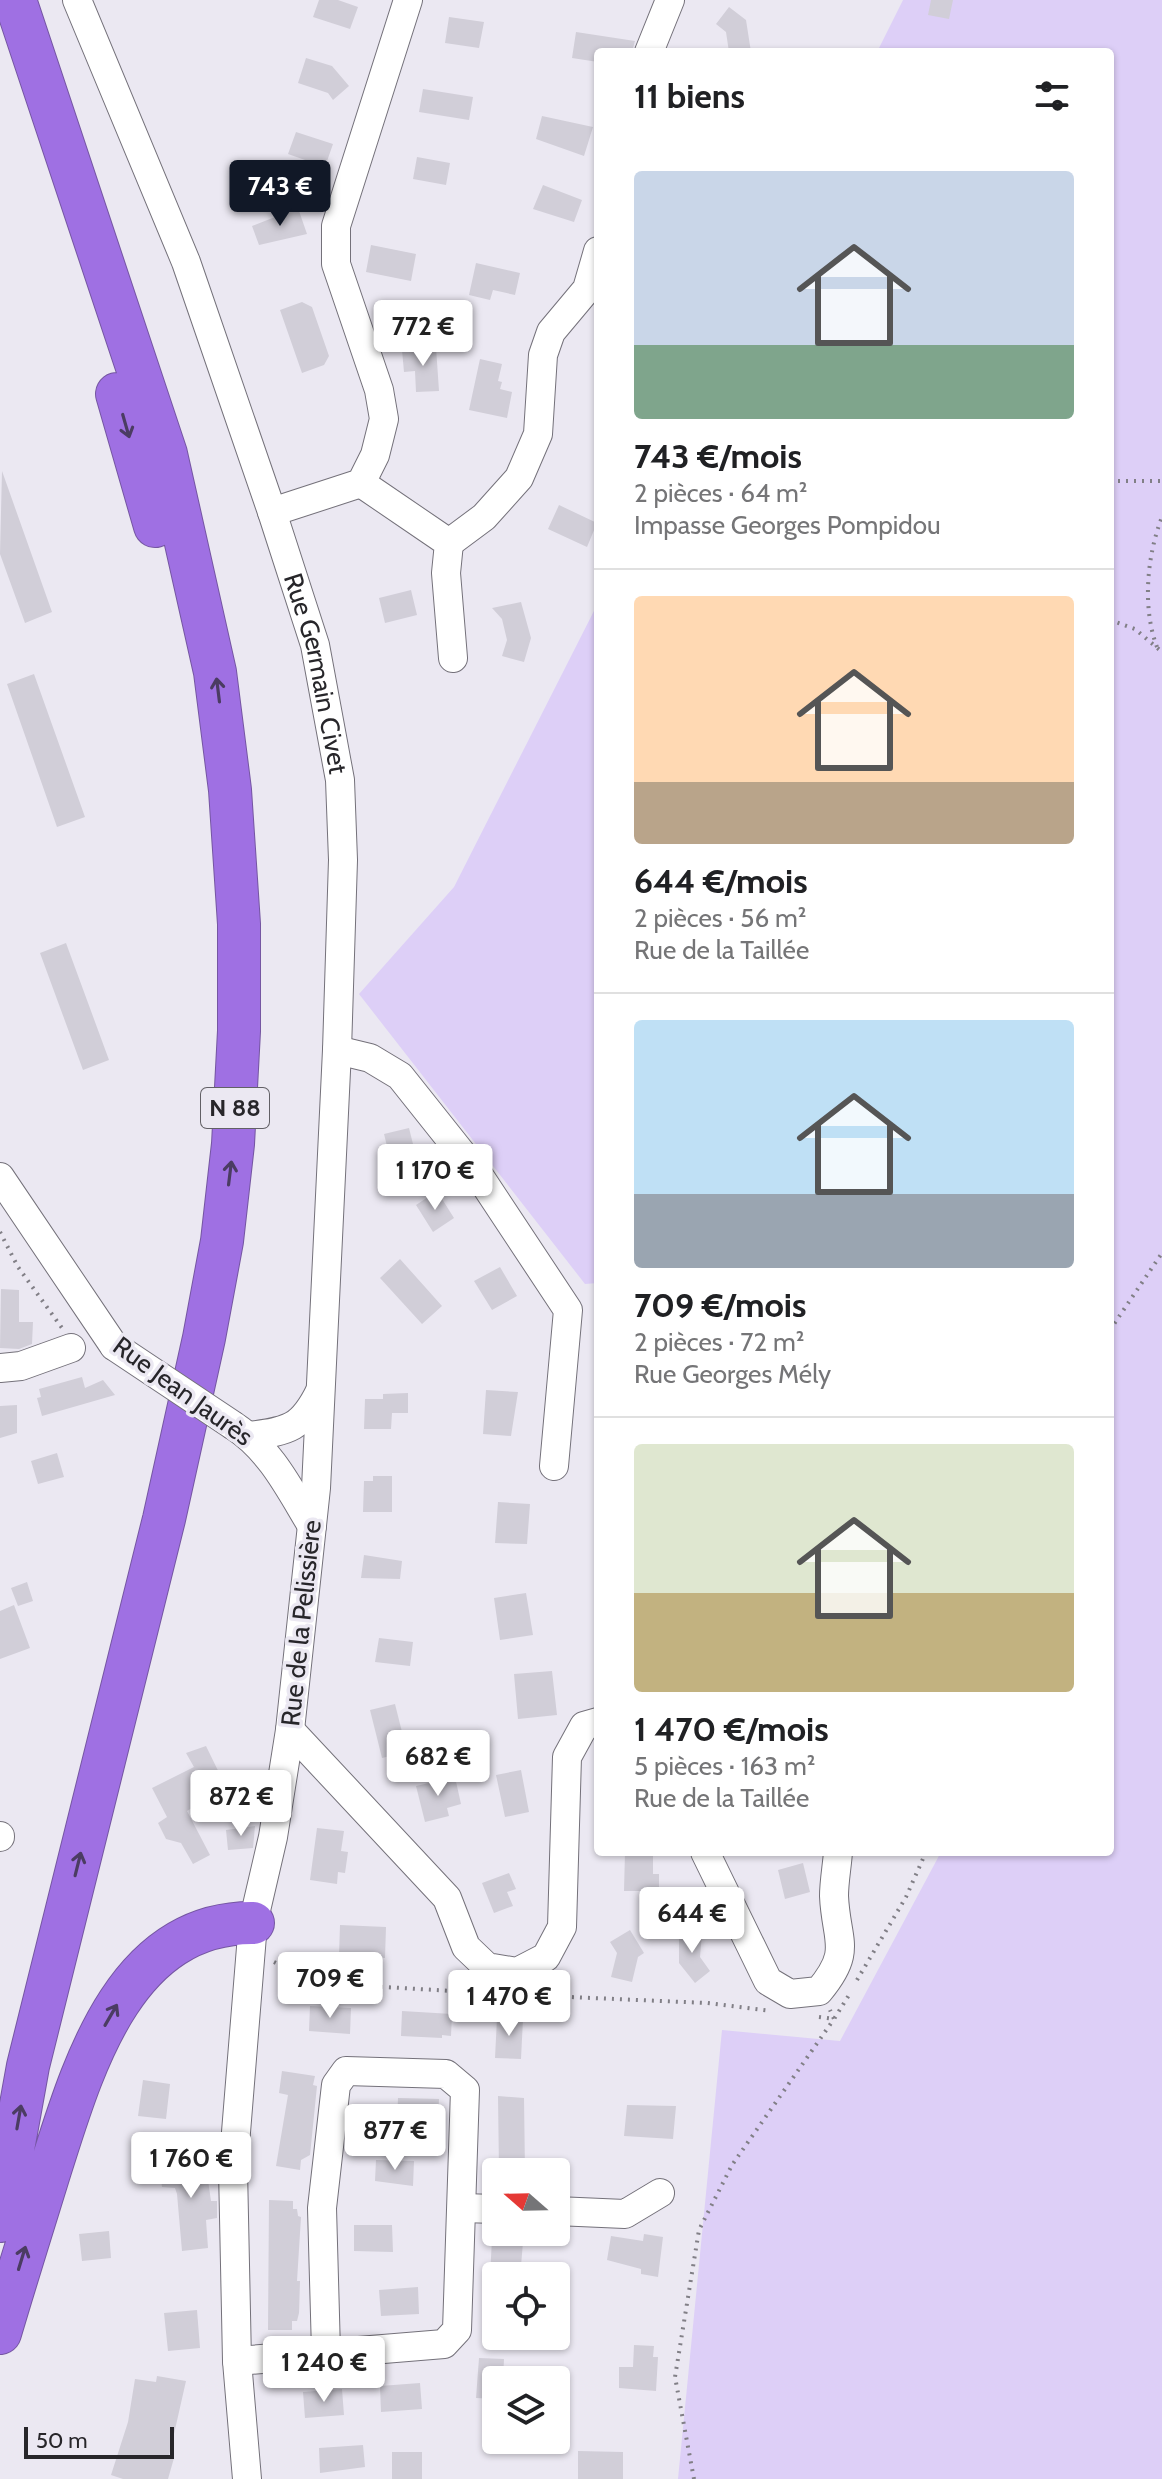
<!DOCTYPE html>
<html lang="fr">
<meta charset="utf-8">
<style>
body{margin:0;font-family:Cabin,sans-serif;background:#f6f6f6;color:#202124;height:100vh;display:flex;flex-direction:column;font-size:30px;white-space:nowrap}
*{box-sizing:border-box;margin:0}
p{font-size:26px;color:#757577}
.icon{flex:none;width:44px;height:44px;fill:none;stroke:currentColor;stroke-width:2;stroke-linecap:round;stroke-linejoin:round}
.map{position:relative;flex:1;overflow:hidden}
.sheet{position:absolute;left:594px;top:48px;width:520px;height:1808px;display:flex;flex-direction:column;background:#fff;border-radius:8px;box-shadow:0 2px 6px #0004}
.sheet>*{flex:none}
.needle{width:52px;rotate:290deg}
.controls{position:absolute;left:482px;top:2158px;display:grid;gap:16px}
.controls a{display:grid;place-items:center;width:88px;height:88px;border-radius:8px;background:#fff;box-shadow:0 2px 6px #0004;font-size:40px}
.scale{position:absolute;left:24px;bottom:20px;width:150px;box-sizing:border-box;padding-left:8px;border:4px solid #27262a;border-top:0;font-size:22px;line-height:28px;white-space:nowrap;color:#27262a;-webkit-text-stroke:6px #ebe8f2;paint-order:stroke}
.price{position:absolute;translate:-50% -68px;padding:0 18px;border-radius:8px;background:#fff;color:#222;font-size:26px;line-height:52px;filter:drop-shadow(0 2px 4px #0008)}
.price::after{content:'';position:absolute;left:50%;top:48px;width:24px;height:18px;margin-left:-12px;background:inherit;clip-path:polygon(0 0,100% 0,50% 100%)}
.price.active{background:#111827;color:#fff}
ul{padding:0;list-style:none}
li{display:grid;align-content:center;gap:16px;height:424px;padding:0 40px}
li+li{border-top:2px solid #e0e0e0}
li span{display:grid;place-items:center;height:248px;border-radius:8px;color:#555}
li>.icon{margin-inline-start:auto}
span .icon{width:144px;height:144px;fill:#fffc;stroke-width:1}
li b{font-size:34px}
h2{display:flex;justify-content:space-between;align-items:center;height:96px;padding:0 40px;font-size:34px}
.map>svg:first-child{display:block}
</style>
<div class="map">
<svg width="1162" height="2479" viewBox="0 0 1162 2479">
<rect width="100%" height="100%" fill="#ebe8f2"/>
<path fill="#ddcff7" d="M903,0H1162V2479H678L722,2030L840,2041L941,1852H1110V52H877Z
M598,603V1283L585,1284L359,994L454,887Z"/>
<path fill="#d1ced8" d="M319,0H338L358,7L350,29L313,17Z
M931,0H953L949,19L928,15Z
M729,7L746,20L751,52H729L726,32L716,24Z
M449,17L484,22L479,48L445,43Z
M576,32L635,41L632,52H598V62L572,58Z
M306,58L332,66L349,86L333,100L328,93L298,83Z
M423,89L473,97L469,120L419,112Z
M542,116L593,127L584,156L536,139Z
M296,132L333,144L325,167L288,154Z
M417,157L450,163L446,185L413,179Z
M543,185L582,200L574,222L533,209Z
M298,208L307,234L259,245L252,226Z
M371,245L416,254L411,281L366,272Z
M476,263L520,273L515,295L493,290L490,300L469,295Z
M302,302L312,307L329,356L324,365L302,373L280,310Z
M436,347L439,391L416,392L415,371L404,372L402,350Z
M480,359L502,364L498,381L502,382L500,389L512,392L507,418L469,410Z
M2,471L52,612L25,623L0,554Z
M559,505L597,523L587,547L548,529Z
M411,590L417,615L385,623L379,598Z
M521,602L531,638L524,662L502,656L507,640L502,619L492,608Z
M34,674L85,817L57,827L7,684Z
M66,943L109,1060L83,1070L40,953Z
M409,1128L417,1160L392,1166L384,1134Z
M437,1191L454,1218L433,1232L416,1205Z
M400,1259L442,1306L422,1324L380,1278Z
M500,1267L517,1296L492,1310L474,1281Z
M1,1289L19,1290V1322H33L32,1344L19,1349L0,1348Z
M82,1377L85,1388L103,1380L115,1395L42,1416L37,1398L41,1397L39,1389Z
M486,1390L518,1392L511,1436L483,1434Z
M408,1393V1413H392L391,1429H364L365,1399H383V1394Z
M17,1405V1433L0,1438V1406Z
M57,1453L64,1477L38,1484L31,1461Z
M373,1476H392V1512H363L364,1481H373Z
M498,1502L530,1504L527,1544L495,1543Z
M364,1555L402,1561L400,1579L361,1578Z
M27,1582L33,1601L18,1606L11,1588Z
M526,1593L533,1635L500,1640L494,1598Z
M14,1605L30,1648L0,1659V1611Z
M379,1638L413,1642L410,1666L375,1662Z
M552,1671L557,1715L518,1719L514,1674Z
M395,1704L407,1752L382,1758L370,1710Z
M206,1746L226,1787L187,1811L210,1855L193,1864L181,1843L166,1839L158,1823L167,1817L152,1788L194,1767L186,1753Z
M521,1770L529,1812L505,1817L496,1775Z
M455,1777L461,1804L447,1808L449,1816L425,1822L416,1786Z
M255,1826L253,1848L228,1850L226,1830Z
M317,1828L344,1831L341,1851L348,1852L345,1873L338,1872L337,1884L310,1880Z
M625,1852H653V1874H659V1891H624Z
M803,1863L810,1892L785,1899L778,1870Z
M509,1873L516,1889L507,1892L513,1906L494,1913L482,1883Z
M340,1925L386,1927L385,1958L339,1956Z
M630,1930L644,1953L638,1957L632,1982L611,1977L617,1953L610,1942Z
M679,1930L702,1933L700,1957L710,1971L695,1983L679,1963Z
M310,2006L351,2008L350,2034L309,2031Z
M402,2011L452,2014L451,2036L442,2035V2038L401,2036Z
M497,2018L523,2019L521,2059L495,2058Z
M282,2071L315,2076L313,2085L317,2086L310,2155L301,2160L300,2170L276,2166L288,2095L279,2093Z
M143,2080L170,2084L166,2119L138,2116Z
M498,2096L524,2098L525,2172H499Z
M398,2098L439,2099L437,2156H423V2124L397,2123Z
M627,2105L676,2106L673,2139L624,2136Z
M194,2155L196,2167L206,2166L211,2201H217V2218L206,2220L208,2248L182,2251L177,2194L175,2188L162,2187L160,2172L171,2170L169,2158Z
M376,2160L414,2161L413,2186L375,2181Z
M269,2200L293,2201V2209H297L298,2216L301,2217L297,2281H300L299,2313L297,2321H292V2330H268Z
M354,2225H392L393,2252L354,2251Z
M109,2231L111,2258L82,2261L79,2234Z
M644,2234L663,2237L658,2277L641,2274V2269L607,2260L611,2236L643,2241Z
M492,2239L523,2242L521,2266H515L514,2276H490Z
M418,2287L419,2314L381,2316L379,2290Z
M197,2310L200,2348L168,2351L164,2313Z
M634,2345L654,2346L653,2357H658L656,2391L619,2388V2367H633Z
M479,2358L504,2359L503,2380H496V2399L476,2398Z
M157,2376L186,2381L169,2456L174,2458L168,2479H123L111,2475L128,2422L135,2379L156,2382Z
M420,2383L422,2409L381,2412L380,2386Z
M342,2389L344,2415L305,2418L303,2392Z
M363,2445L365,2467L320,2473L319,2448Z
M578,2451L623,2452V2479H578Z
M392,2452H422V2479H392Z"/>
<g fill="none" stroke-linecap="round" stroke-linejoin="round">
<defs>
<g id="minor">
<path id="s1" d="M77,0L186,262L272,512L315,645L340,780L343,860L337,1050L316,1488L290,1730L273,1837L253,1923L233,2169L237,2361L247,2479"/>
<path d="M649,52L670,0"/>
<path d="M361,483L449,543L446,573L453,658"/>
<path d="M272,512L361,483L375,455L384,419L379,390L336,264V226L408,0"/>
<path d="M449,543L484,517L519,478L538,434L543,355L551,332L587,289L598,251"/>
<path d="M337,1050L370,1058L400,1076L478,1174L568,1310L554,1466"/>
<path d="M0,1177L114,1346"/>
<path d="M0,1368L21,1366L71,1348"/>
<path d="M234,1426C271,1450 290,1490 312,1526"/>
<path d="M249,1436C289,1431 302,1428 320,1391"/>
<path d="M290,1730L447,1898L466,1947L487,1967L517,1972L546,1957L562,1927L567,1757L584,1726L598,1722"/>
<path d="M0,1836V1837"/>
<path d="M705,1852L768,1981L790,1994L819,1991C853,1950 836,1942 834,1896C834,1882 837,1866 838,1852"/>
<path d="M462,2208L496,2209"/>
<path d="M556,2211L625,2214L660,2193"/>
<path d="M237,2361L444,2344L457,2330L465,2090L446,2074L346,2071L336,2085L322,2208L326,2351"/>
</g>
<path id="highway" d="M117,394L155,526
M0,2221L28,2066L164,1519L204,1338L222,1241L233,1144L239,1031V924L230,790L215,672L166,454L15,0
M0,2333C16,2279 33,2225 50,2170C82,2070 123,1922 253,1923"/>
</defs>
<use href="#minor" stroke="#74717a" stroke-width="30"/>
<use href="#highway" stroke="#7556a2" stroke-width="44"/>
<path stroke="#817f86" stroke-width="4" stroke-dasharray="2 6" stroke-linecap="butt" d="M1110,481H1162
M1110,620L1135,629L1162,652
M1157,647C1142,608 1147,555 1162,517
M0,1232L18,1267L62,1328
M1110,1330L1162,1253
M274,1962L316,1983L487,1993
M857,1980L906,1897L926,1852
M524,1995L707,2003L771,2011
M819,2017L834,2019L849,1995
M694,2479L675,2377L699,2230L732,2165L834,2019L830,2010"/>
<use href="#minor" stroke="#fff" stroke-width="28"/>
<use href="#highway" stroke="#9f70e3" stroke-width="42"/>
<defs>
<path id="minor-bridge" d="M114,1346L234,1426"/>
</defs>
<use href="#minor-bridge" stroke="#74717a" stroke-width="30" stroke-linecap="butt"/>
<use href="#minor-bridge" stroke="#fff" stroke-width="28"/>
</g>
<defs><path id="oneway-shaft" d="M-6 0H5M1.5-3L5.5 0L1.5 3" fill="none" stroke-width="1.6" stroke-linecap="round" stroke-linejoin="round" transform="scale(2)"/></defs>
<g stroke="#4b3c62">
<use href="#oneway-shaft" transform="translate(126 426) rotate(74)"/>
<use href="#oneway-shaft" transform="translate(218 690) rotate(-97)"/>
<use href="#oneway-shaft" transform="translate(230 1173) rotate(-83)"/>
<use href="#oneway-shaft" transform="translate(78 1864) rotate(-76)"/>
<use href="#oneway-shaft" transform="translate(111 2015) rotate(-60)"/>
<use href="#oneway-shaft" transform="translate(19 2117) rotate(-80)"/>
<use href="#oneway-shaft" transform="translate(22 2258) rotate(-73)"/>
</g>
<g text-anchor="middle" stroke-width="7" stroke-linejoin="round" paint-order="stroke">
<rect fill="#ebe8f2" stroke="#626066" stroke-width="2" x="201" y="1088" width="68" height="40" rx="6"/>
<g font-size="24" font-weight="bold" fill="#27262a">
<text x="235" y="1116">N 88</text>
</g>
<g font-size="26" fill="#27262a" stroke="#ebe8f2">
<text dy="9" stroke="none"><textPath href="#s1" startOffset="716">Rue Germain Civet</textPath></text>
<text transform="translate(183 1391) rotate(36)" y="9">Rue Jean Jaurès</text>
<text transform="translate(301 1623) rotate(-84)" y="9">Rue de la Pelissière</text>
</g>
</g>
</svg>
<div class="controls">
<a><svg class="needle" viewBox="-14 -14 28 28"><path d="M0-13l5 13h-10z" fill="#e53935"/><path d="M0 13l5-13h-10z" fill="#757577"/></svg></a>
<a><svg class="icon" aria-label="locate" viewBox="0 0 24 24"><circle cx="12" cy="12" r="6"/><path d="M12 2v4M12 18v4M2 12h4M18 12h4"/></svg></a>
<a><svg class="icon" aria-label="layers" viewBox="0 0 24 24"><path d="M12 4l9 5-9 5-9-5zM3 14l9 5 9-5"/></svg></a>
</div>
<div class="scale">50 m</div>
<b class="price active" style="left:280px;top:228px">743 €</b>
<b class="price" style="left:423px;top:368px">772 €</b>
<b class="price" style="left:435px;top:1212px">1 170 €</b>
<b class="price" style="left:438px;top:1798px">682 €</b>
<b class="price" style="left:241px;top:1838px">872 €</b>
<b class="price" style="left:692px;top:1955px">644 €</b>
<b class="price" style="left:330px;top:2020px">709 €</b>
<b class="price" style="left:509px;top:2038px">1 470 €</b>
<b class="price" style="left:395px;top:2172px">877 €</b>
<b class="price" style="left:191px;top:2200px">1 760 €</b>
<b class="price" style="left:324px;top:2404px">1 240 €</b>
<section class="sheet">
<h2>11 biens<svg class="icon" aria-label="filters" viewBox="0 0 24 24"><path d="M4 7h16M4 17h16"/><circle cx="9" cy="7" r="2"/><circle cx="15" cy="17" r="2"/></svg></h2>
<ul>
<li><span style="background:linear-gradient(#c9d6e8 70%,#7fa58c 0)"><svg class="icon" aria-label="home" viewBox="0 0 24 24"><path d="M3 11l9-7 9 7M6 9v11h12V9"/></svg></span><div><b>743 €/mois</b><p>2 pièces · 64 m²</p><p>Impasse Georges Pompidou</p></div></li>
<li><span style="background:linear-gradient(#ffd9b3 75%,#b9a48a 0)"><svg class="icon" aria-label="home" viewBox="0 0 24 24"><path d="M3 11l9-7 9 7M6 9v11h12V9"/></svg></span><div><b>644 €/mois</b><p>2 pièces · 56 m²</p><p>Rue de la Taillée</p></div></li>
<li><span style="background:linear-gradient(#bfe0f5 70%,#9aa5b1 0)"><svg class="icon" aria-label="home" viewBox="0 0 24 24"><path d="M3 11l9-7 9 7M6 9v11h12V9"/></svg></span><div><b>709 €/mois</b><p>2 pièces · 72 m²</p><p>Rue Georges Mély</p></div></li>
<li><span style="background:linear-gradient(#dfe7d0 60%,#c2b280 0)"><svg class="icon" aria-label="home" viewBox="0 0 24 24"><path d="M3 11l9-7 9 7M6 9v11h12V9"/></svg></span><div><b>1 470 €/mois</b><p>5 pièces · 163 m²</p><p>Rue de la Taillée</p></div></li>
</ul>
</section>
</div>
